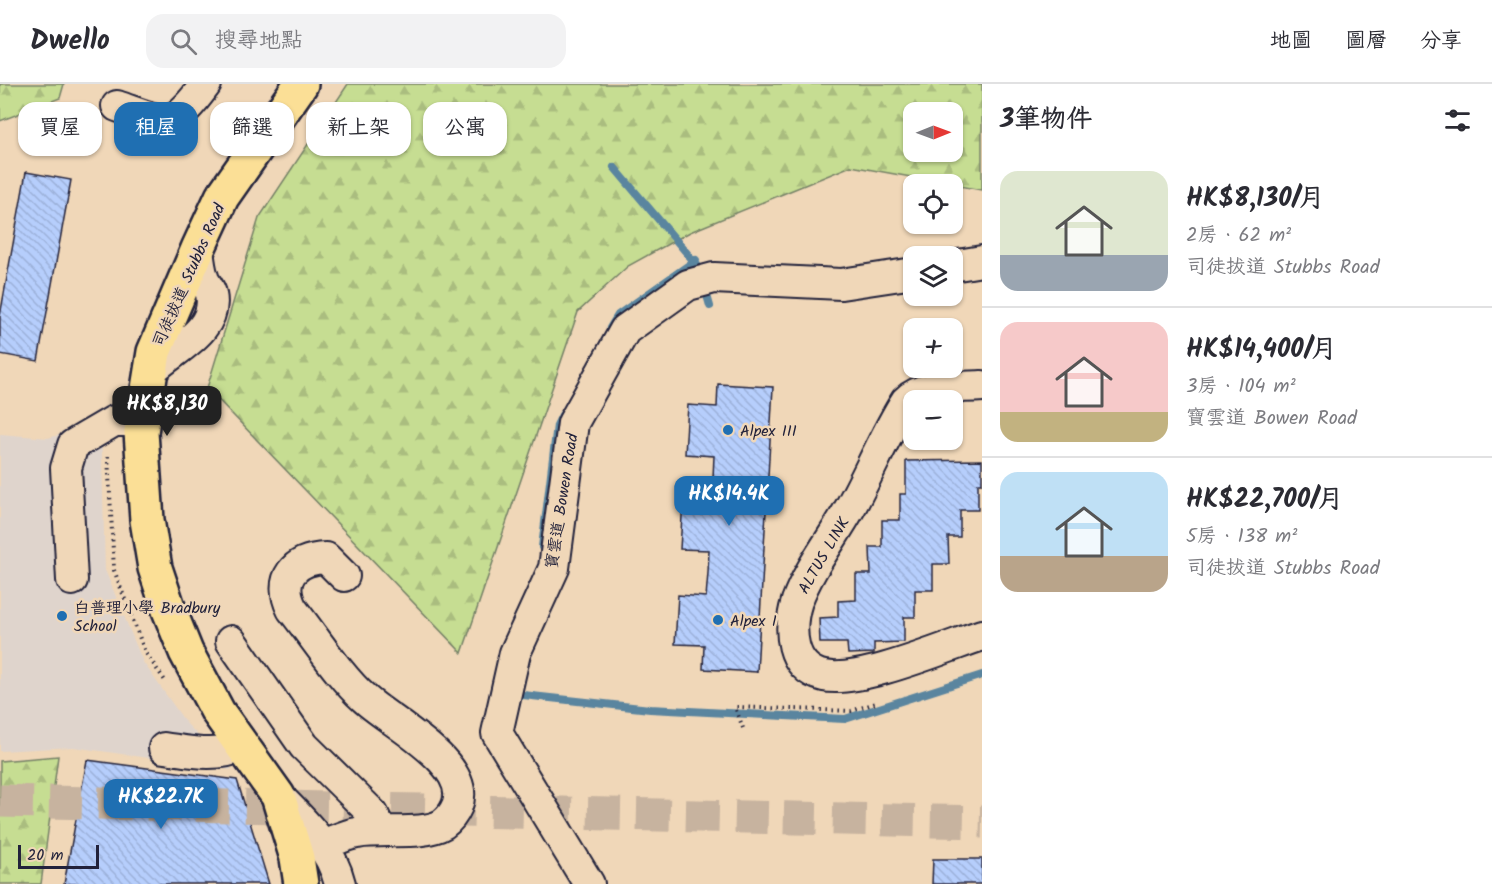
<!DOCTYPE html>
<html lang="zh-TW">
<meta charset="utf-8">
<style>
body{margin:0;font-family:Kalam,"LXGW WenKai TC",sans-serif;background:#f2f2f3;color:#2b2b33;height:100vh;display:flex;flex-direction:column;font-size:22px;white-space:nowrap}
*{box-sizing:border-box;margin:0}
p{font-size:20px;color:#7c7c81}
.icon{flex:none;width:33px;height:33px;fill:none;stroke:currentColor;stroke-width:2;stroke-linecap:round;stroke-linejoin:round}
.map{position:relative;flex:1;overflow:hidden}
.panel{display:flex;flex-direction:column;background:#fff;width:510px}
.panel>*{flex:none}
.banner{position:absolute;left:18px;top:18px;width:570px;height:54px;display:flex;gap:12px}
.needle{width:39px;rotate:89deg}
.tools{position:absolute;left:903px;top:18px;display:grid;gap:12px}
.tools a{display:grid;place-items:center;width:60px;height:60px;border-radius:12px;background:#fff;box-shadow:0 2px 4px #0004;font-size:30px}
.scale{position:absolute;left:18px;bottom:15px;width:81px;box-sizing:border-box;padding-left:6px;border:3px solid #22223b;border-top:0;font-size:16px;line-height:21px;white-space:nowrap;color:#22223b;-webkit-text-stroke:4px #f0d7b8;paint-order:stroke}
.price{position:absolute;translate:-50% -51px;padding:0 14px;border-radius:12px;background:#1f6fb2;color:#fff;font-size:20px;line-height:39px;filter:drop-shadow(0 2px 3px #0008)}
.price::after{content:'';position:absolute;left:50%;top:36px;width:18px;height:14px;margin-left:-9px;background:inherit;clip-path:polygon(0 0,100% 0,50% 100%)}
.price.selected{background:#222;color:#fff}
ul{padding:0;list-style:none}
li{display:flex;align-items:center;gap:18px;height:150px;padding:0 18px}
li+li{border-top:2px solid #e1e1e2}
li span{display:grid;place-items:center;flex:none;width:168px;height:120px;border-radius:18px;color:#555}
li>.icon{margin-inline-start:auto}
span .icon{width:72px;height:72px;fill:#fffc;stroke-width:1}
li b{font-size:26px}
h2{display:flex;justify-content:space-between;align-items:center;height:72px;padding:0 18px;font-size:26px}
.pill{padding:0 21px;border-radius:18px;background:#fff;box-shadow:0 2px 4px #0004;font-size:21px;line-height:54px}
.pill.selected{background:#1f6fb2;color:#fff}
header{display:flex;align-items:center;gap:36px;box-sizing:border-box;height:84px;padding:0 30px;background:#fff;border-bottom:2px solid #e1e1e2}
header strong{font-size:28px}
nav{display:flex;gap:33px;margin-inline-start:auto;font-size:21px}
.search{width:420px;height:54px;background:#f2f2f3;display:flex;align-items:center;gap:15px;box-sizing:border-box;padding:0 21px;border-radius:18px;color:#7c7c81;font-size:22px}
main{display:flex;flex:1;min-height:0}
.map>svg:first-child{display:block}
</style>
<header>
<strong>Dwello</strong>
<div class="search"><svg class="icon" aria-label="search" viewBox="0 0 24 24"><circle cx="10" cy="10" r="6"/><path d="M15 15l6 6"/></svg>搜尋地點</div>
<nav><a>地圖</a><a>圖層</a><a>分享</a></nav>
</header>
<main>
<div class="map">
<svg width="982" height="800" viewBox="0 0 982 800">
<defs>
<pattern id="forest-firs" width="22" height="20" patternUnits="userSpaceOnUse" patternTransform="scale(1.5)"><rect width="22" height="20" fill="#c6dd92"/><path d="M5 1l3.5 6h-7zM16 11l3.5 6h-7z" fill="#aabd7f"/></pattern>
<pattern id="building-back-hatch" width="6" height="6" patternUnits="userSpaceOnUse" patternTransform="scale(1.5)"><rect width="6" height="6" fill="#b6cefc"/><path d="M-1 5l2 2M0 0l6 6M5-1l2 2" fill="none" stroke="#9cb1d9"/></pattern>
</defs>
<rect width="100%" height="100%" fill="#f0d7b8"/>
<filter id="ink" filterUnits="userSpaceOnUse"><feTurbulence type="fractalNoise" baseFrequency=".0167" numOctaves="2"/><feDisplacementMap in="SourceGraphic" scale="12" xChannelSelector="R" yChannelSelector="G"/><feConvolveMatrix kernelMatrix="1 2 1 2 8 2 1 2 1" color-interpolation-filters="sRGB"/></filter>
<g filter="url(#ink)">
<path fill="#dfd4cc" d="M101,339L105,486L143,578L186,639L232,686L73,663L0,667V350L48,354Z"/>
<path fill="url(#forest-firs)" stroke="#748066" stroke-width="1.5" fill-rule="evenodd" d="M0,0H64L60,14L0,37Z
M348,0H982V106L851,82L690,148L628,182L578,228L462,569L207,304L259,134ZM914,28H952V68H914Z
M58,672L41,800H0V677Z"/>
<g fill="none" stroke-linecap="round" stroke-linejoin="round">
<path stroke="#5a859f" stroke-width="8" d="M614,83L697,181
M704,201L710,222
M610,244L618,231L696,176
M542,463L557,341L562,331
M511,606L523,611L650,625L845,635L982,591"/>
</g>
<path fill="url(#building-back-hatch)" stroke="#22223b" stroke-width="1.5" d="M26,88L71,96L38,277L0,270V232Z
M718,300L773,303L757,588L703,585L704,561L675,560L678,511L706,513L708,489L709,466L680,465L683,416L712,418L713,394L714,372L685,370L688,321L717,323Z
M982,376V399H978V426H960V453H948L949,480H933V506H915V533H904V558L874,559V569L848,570L847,559H820L819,534L838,533V517L856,516V490H871L870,463H882V436H900V410H906V377Z
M87,676L237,696L269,800H64Z
M933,775H982V800H932Z"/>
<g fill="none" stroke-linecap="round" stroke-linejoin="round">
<path stroke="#c7b39f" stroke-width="33" stroke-dasharray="33 16" stroke-linecap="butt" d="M0,717L982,738"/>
<defs>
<path id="minor" d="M117,22C169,40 171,47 206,0
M952,182L982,177
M150,288C171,266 219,248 211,210C210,204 204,199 203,193C200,185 199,174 198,165
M982,302C959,304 923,299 906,317C885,350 870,388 851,422C834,453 809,484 797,517C788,545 790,585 824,592C859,600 946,563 982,551
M72,496L66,384L73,361L114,337H143
M231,557L304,662L373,730L381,747
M164,664C192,668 216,674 243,662
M278,712C304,738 331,763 340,800
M322,761C334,757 345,751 357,749C381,744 423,752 443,740C450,735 454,729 457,722C474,680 389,638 364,614C340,593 313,551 292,525C277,495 294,475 326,474L344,492
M589,800L497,649L515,569L554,484L573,339L625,246L688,201L714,194L841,200L914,189"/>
<path id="major" d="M301,800L297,774L278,712L218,628L186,568L169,526L155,484L147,436L141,348L154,268L198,165L222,113L301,0"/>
</defs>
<use href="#minor" stroke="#22223b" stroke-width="34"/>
<use href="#major" stroke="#22223b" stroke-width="38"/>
<path stroke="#22223b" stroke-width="4" stroke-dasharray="1.5 4.5" stroke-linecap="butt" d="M108,372L114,486L145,568L166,598
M743,644L735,623L851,627L879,618"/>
<use href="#minor" stroke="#f0d7b8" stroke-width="30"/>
<use href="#major" stroke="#fbdf96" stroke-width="33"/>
</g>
</g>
<g fill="#1f6fb2" stroke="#f0d7b8" stroke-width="2">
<circle cx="728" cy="346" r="6"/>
<circle cx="62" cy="532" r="6"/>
<circle cx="718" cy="536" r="6"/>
</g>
<g text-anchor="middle" stroke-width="5" stroke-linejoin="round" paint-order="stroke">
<g font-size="16" fill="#22223b" stroke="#f0d7b8">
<text transform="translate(188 191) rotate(-66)" y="6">司徒拔道 Stubbs Road</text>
<text transform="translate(561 417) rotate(-81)" y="6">寶雲道 Bowen Road</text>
<text transform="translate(823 471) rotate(-60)" y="6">ALTUS LINK</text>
</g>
<g font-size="16" fill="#22223b" stroke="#f0d7b8" text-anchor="start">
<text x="740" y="352">Alpex III</text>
<text x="74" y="529">白普理小學 Bradbury<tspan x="74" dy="18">School</tspan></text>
<text x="730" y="542">Alpex I</text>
</g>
</g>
</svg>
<div class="tools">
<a><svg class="needle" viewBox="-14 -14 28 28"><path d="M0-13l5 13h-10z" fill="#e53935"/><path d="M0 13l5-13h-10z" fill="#7c7c81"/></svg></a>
<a><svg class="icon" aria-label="locate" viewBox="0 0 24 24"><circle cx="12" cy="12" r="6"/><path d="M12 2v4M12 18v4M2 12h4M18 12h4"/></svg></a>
<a><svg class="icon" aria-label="layers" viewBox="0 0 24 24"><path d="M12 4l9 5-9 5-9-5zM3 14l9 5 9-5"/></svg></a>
<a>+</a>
<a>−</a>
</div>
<div class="scale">20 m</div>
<b class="price selected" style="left:167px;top:353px">HK$8,130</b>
<b class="price" style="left:729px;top:443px">HK$14.4K</b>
<b class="price" style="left:161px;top:746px">HK$22.7K</b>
<div class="banner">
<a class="pill">買屋</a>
<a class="pill selected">租屋</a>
<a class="pill">篩選</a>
<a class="pill">新上架</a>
<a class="pill">公寓</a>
</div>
</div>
<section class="panel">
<h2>3筆物件<svg class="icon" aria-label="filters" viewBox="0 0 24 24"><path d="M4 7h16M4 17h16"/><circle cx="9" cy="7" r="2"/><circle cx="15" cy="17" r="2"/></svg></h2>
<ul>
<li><span style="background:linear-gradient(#dfe7d0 70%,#9aa5b1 0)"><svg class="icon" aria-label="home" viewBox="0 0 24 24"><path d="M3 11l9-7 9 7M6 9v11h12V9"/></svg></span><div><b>HK$8,130/月</b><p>2房 · 62 m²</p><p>司徒拔道 Stubbs Road</p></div></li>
<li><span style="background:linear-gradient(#f6c9c9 75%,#c2b280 0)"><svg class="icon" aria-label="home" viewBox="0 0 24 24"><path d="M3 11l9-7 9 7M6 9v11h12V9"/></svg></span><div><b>HK$14,400/月</b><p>3房 · 104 m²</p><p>寶雲道 Bowen Road</p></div></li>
<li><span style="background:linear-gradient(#bfe0f5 70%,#b9a48a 0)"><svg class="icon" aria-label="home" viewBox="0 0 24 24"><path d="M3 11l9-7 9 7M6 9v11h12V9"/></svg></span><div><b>HK$22,700/月</b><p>5房 · 138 m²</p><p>司徒拔道 Stubbs Road</p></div></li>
</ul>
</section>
</main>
